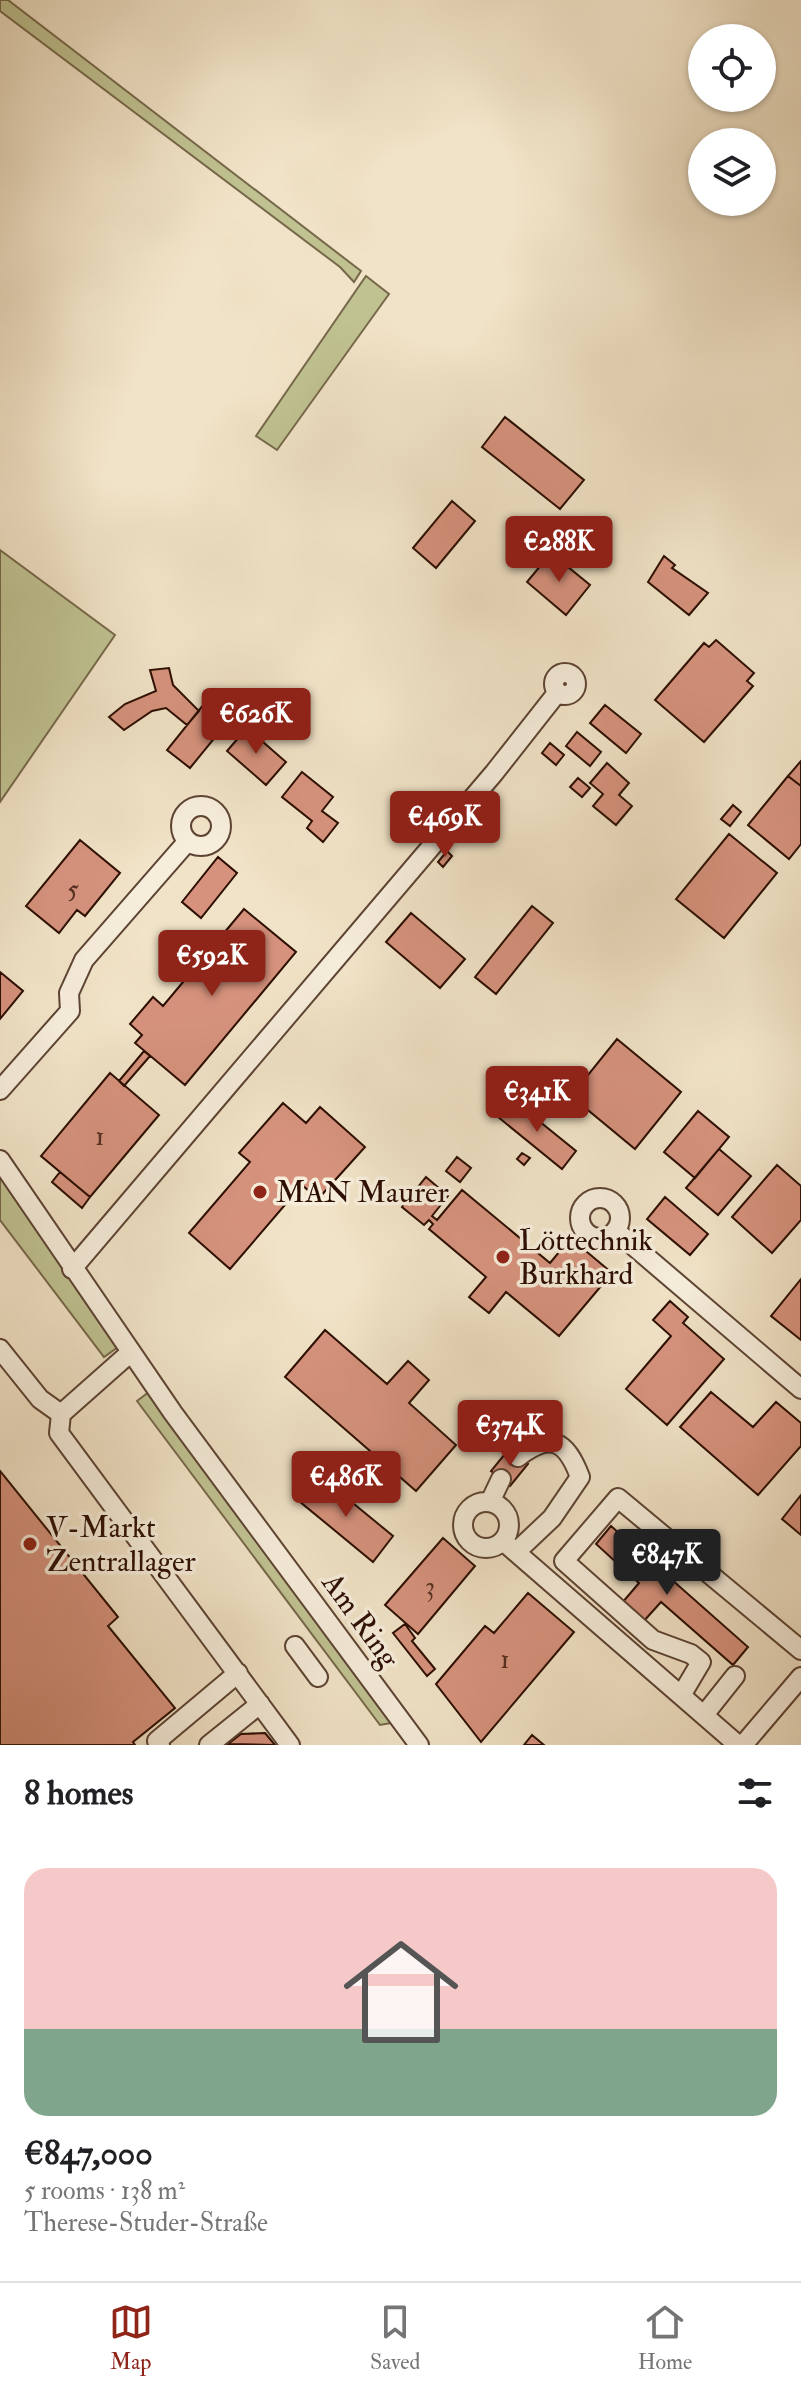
<!DOCTYPE html>
<meta charset="utf-8">
<style>
body{margin:0;font-family:"IM FELL Double Pica",serif;background:#f6f6f6;color:#202124;height:100vh;display:flex;flex-direction:column;font-size:30px;white-space:nowrap}
*{box-sizing:border-box;margin:0}
p{font-size:26px;color:#757577}
.icon{flex:none;width:44px;height:44px;fill:none;stroke:currentColor;stroke-width:2;stroke-linecap:round;stroke-linejoin:round}
.map{position:relative;height:1745px;overflow:hidden}
.sheet{display:flex;flex-direction:column;background:#fff;flex:1}
.sheet>*{flex:none}
.buttons{position:absolute;left:688px;top:24px;display:grid;gap:16px}
.buttons a{display:grid;place-items:center;width:88px;height:88px;border-radius:50%;background:#fff;box-shadow:0 2px 6px #0004;font-size:40px}
.price{position:absolute;translate:-50% -68px;padding:0 18px;border-radius:8px;background:#8f2418;color:#fff;font-size:26px;line-height:52px;filter:drop-shadow(0 2px 4px #0008)}
.price::after{content:'';position:absolute;left:50%;top:48px;width:24px;height:18px;margin-left:-12px;background:inherit;clip-path:polygon(0 0,100% 0,50% 100%)}
.price.on{background:#222;color:#fff}
ul{padding:0;list-style:none}
li{display:grid;align-content:center;gap:16px;height:424px;padding:0 24px}
li span{display:grid;place-items:center;height:248px;border-radius:24px;color:#555}
li>.icon{margin-inline-start:auto}
span .icon{width:144px;height:144px;fill:#fffc;stroke-width:1}
li b{font-size:34px}
h2{display:flex;justify-content:space-between;align-items:center;height:96px;padding:0 24px;font-size:34px}
.dock{display:flex;justify-content:space-around;align-items:center;height:112px;border-top:2px solid #e0e0e0;background:#fff;font-size:22px;color:#757577}
.dock a{display:grid;justify-items:center;gap:4px}
.dock .on{color:#8f2418}
.map>svg:first-child{display:block}
</style>
<div class="map">
<svg width="801" height="1745" viewBox="0 0 801 1745">
<rect width="100%" height="100%" fill="#f1e3c7"/>
<filter id="stains"><feTurbulence type="fractalNoise" baseFrequency=".0025" numOctaves="4"/><feColorMatrix values="0 0 0 0 .2 0 0 0 0 .09 0 0 0 0 .02 0 0 0 .5 -.17"/></filter>
<radialGradient id="worn" r=".72"><stop offset=".6" stop-color="#630" stop-opacity="0"/><stop offset="1" stop-color="#630" stop-opacity=".3"/></radialGradient>
<path fill="#c0c292" stroke="#76684a" stroke-width="2" d="M0,0H8L361,271L354,282L340,267L0,11Z
M366,276L389,294L277,450L256,436Z
M0,550L115,635L0,802Z
M0,1174L118,1347L104,1357L0,1220Z
M149,1392L397,1722L380,1725L137,1401Z"/>
<path fill="#d6927d" stroke="#2c0e02" stroke-width="2" d="M505,417L584,480L560,509L482,447Z
M452,501L475,521L436,568L413,548Z
M551,553L590,585L566,615L527,582Z
M664,556L675,565L672,568L708,593L689,615L648,582Z
M716,640L754,673L747,681L753,686L704,742L655,700L704,643L709,647Z
M169,668L173,685L199,711L187,725L166,708L152,711L124,730L109,717L125,704L156,691L150,670Z
M212,694L235,713L190,768L167,750Z
M605,705L641,734L626,753L590,723Z
M247,728L286,762L266,785L227,751Z
M577,732L601,752L590,766L566,746Z
M550,743L564,755L556,765L542,753Z
M801,761V786L788,776Z
M607,763L629,783L619,795L632,806L616,825L593,806L603,794L590,783Z
M302,772L333,797L322,811L338,823L323,842L307,828L312,821L282,797Z
M788,776L801,786V844L789,859L748,825Z
M578,778L590,788L582,797L570,787Z
M733,805L741,812L730,826L721,819Z
M729,834L777,873L724,938L676,899Z
M80,840L120,873L85,916L77,910L59,933L26,906Z
M447,851L452,856L443,867L438,862Z
M218,857L237,873L201,918L182,902Z
M532,906L553,923L496,994L475,977Z
M244,909L296,952L185,1085L135,1043L142,1035L130,1024L153,997L163,1006Z
M411,913L465,959L440,988L386,942Z
M0,972L23,991L0,1019Z
M617,1039L681,1092L635,1149L571,1096Z
M144,1051L150,1056L124,1086L119,1081Z
M110,1073L159,1115L90,1197L41,1156Z
M513,1100L576,1151L562,1169L498,1117Z
M283,1103L306,1123L320,1107L365,1147L318,1199L302,1185L230,1269L189,1233L250,1162L239,1153Z
M698,1111L729,1137L695,1178L664,1152Z
M719,1149L751,1176L718,1215L686,1188Z
M522,1153L530,1158L524,1165L517,1159Z
M457,1157L471,1168L460,1182L446,1171Z
M777,1165L801,1186V1220L772,1253L732,1217Z
M60,1172L90,1197L82,1208L52,1182Z
M426,1177L448,1196L432,1216L437,1220L462,1190L550,1263L560,1251L580,1246L612,1273L559,1336L506,1292L489,1313L469,1297L486,1277L429,1229L433,1224L429,1220L424,1225L402,1207Z
M665,1197L708,1234L690,1255L647,1219Z
M801,1279V1340L771,1316Z
M670,1301L688,1317L683,1323L724,1359L667,1425L626,1389L671,1336L653,1320Z
M325,1330L387,1384L408,1361L429,1380L409,1403L456,1445L416,1491L285,1377Z
M711,1392L753,1427L776,1402L801,1423V1446L758,1495L680,1427Z
M509,1449L528,1464L510,1486L491,1471Z
M0,1471L118,1617L108,1626L175,1708L133,1742L135,1745H0Z
M320,1476L393,1536L373,1562L299,1501Z
M801,1495V1535L782,1519Z
M611,1526L748,1647L733,1665L661,1602L643,1622L622,1603L639,1583L596,1544Z
M443,1538L475,1566L418,1634L385,1605Z
M528,1593L574,1632L481,1742L436,1684L485,1626L494,1633Z
M405,1624L415,1638L412,1641L435,1669L427,1676L393,1633Z
M265,1733L275,1745L228,1744L241,1734Z
M532,1735L544,1745H524Z"/>
<g fill="none" stroke-linecap="round" stroke-linejoin="round">
<defs>
<path id="minor" d="M554 684a11 11 0 1 1 22 0a11 11 0 1 1-22 0Z
M181 826a20 20 0 1 1 40 0a20 20 0 1 1-40 0Z
M0,1090L70,1011L69,993L84,960L187,842
M0,1160L173,1413L419,1745
M580 1218a20 20 0 1 1 40 0a20 20 0 1 1-40 0Z
M616,1231L801,1389
M72,1269L494,773L557,693
M0,1349L40,1399L61,1414
M131,1352L61,1414L59,1433L290,1745
M463 1525a23 23 0 1 1 46 0a23 23 0 1 1-46 0Z
M490,1502L501,1479
M503,1541L738,1745
M516,1552L552,1518L580,1477C566,1440 551,1432 518,1457
M295,1646L318,1677
M682,1694L701,1662L691,1654L653,1640L564,1561L618,1498L801,1650
M704,1715L735,1676
M160,1745L157,1741L238,1673
M209,1745L260,1704
M743,1745L801,1677"/>
</defs>
<use href="#minor" stroke="#5d4333" stroke-width="22"/>
<use href="#minor" stroke="#f6eddb" stroke-width="18"/>
</g>
<g fill="#8f2418" stroke="#f6eddb" stroke-width="3">
<circle cx="260" cy="1192" r="8"/>
<circle cx="503" cy="1257" r="8"/>
<circle cx="30" cy="1544" r="8"/>
</g>
<g text-anchor="middle" stroke-width="7" stroke-linejoin="round" paint-order="stroke">
<g font-size="26" fill="#562f21">
<text x="73" y="898">5</text>
<text x="100" y="1145">1</text>
<text x="430" y="1595">3</text>
<text x="505" y="1668">1</text>
</g>
<g font-size="30" fill="#2c0e02" stroke="#f6eddb" text-anchor="start">
<text x="276" y="1202">MAN Maurer</text>
<text x="519" y="1250">Löttechnik<tspan x="519" dy="34">Burkhard</tspan></text>
<text x="46" y="1537">V-Markt<tspan x="46" dy="34">Zentrallager</tspan></text>
</g>
<g font-size="30" fill="#2c0e02" stroke="#f6eddb">
<text transform="translate(361 1620) rotate(54)" y="10">Am Ring</text>
</g>
</g>
<rect width="100%" height="100%" filter="url(#stains)"/>
<rect width="100%" height="100%" fill="url(#worn)"/>
</svg>
<div class="buttons">
<a><svg class="icon" aria-label="locate" viewBox="0 0 24 24"><circle cx="12" cy="12" r="6"/><path d="M12 2v4M12 18v4M2 12h4M18 12h4"/></svg></a>
<a><svg class="icon" aria-label="layers" viewBox="0 0 24 24"><path d="M12 4l9 5-9 5-9-5zM3 14l9 5 9-5"/></svg></a>
</div>
<b class="price" style="left:559px;top:584px">€288K</b>
<b class="price" style="left:256px;top:756px">€626K</b>
<b class="price" style="left:445px;top:859px">€469K</b>
<b class="price" style="left:212px;top:998px">€592K</b>
<b class="price" style="left:537px;top:1134px">€341K</b>
<b class="price" style="left:510px;top:1468px">€374K</b>
<b class="price" style="left:346px;top:1519px">€486K</b>
<b class="price on" style="left:667px;top:1597px">€847K</b>
</div>
<section class="sheet">
<h2>8 homes<svg class="icon" aria-label="filters" viewBox="0 0 24 24"><path d="M4 7h16M4 17h16"/><circle cx="9" cy="7" r="2"/><circle cx="15" cy="17" r="2"/></svg></h2>
<ul>
<li><span style="background:linear-gradient(#f6c9c9 65%,#7fa58c 0)"><svg class="icon" aria-label="home" viewBox="0 0 24 24"><path d="M3 11l9-7 9 7M6 9v11h12V9"/></svg></span><div><b>€847,000</b><p>5 rooms · 138 m²</p><p>Therese-Studer-Straße</p></div></li>
</ul>
</section>
<nav class="dock">
<a class="on"><svg class="icon" aria-label="map" viewBox="0 0 24 24"><path d="M3 6l6-2 6 2 6-2v14l-6 2-6-2-6 2zM9 4v14M15 6v14"/></svg>Map</a>
<a><svg class="icon" aria-label="saved" viewBox="0 0 24 24"><path d="M7 4h10v16l-5-4-5 4z"/></svg>Saved</a>
<a><svg class="icon" aria-label="home" viewBox="0 0 24 24"><path d="M3 11l9-7 9 7M6 9v11h12V9"/></svg>Home</a>
</nav>
